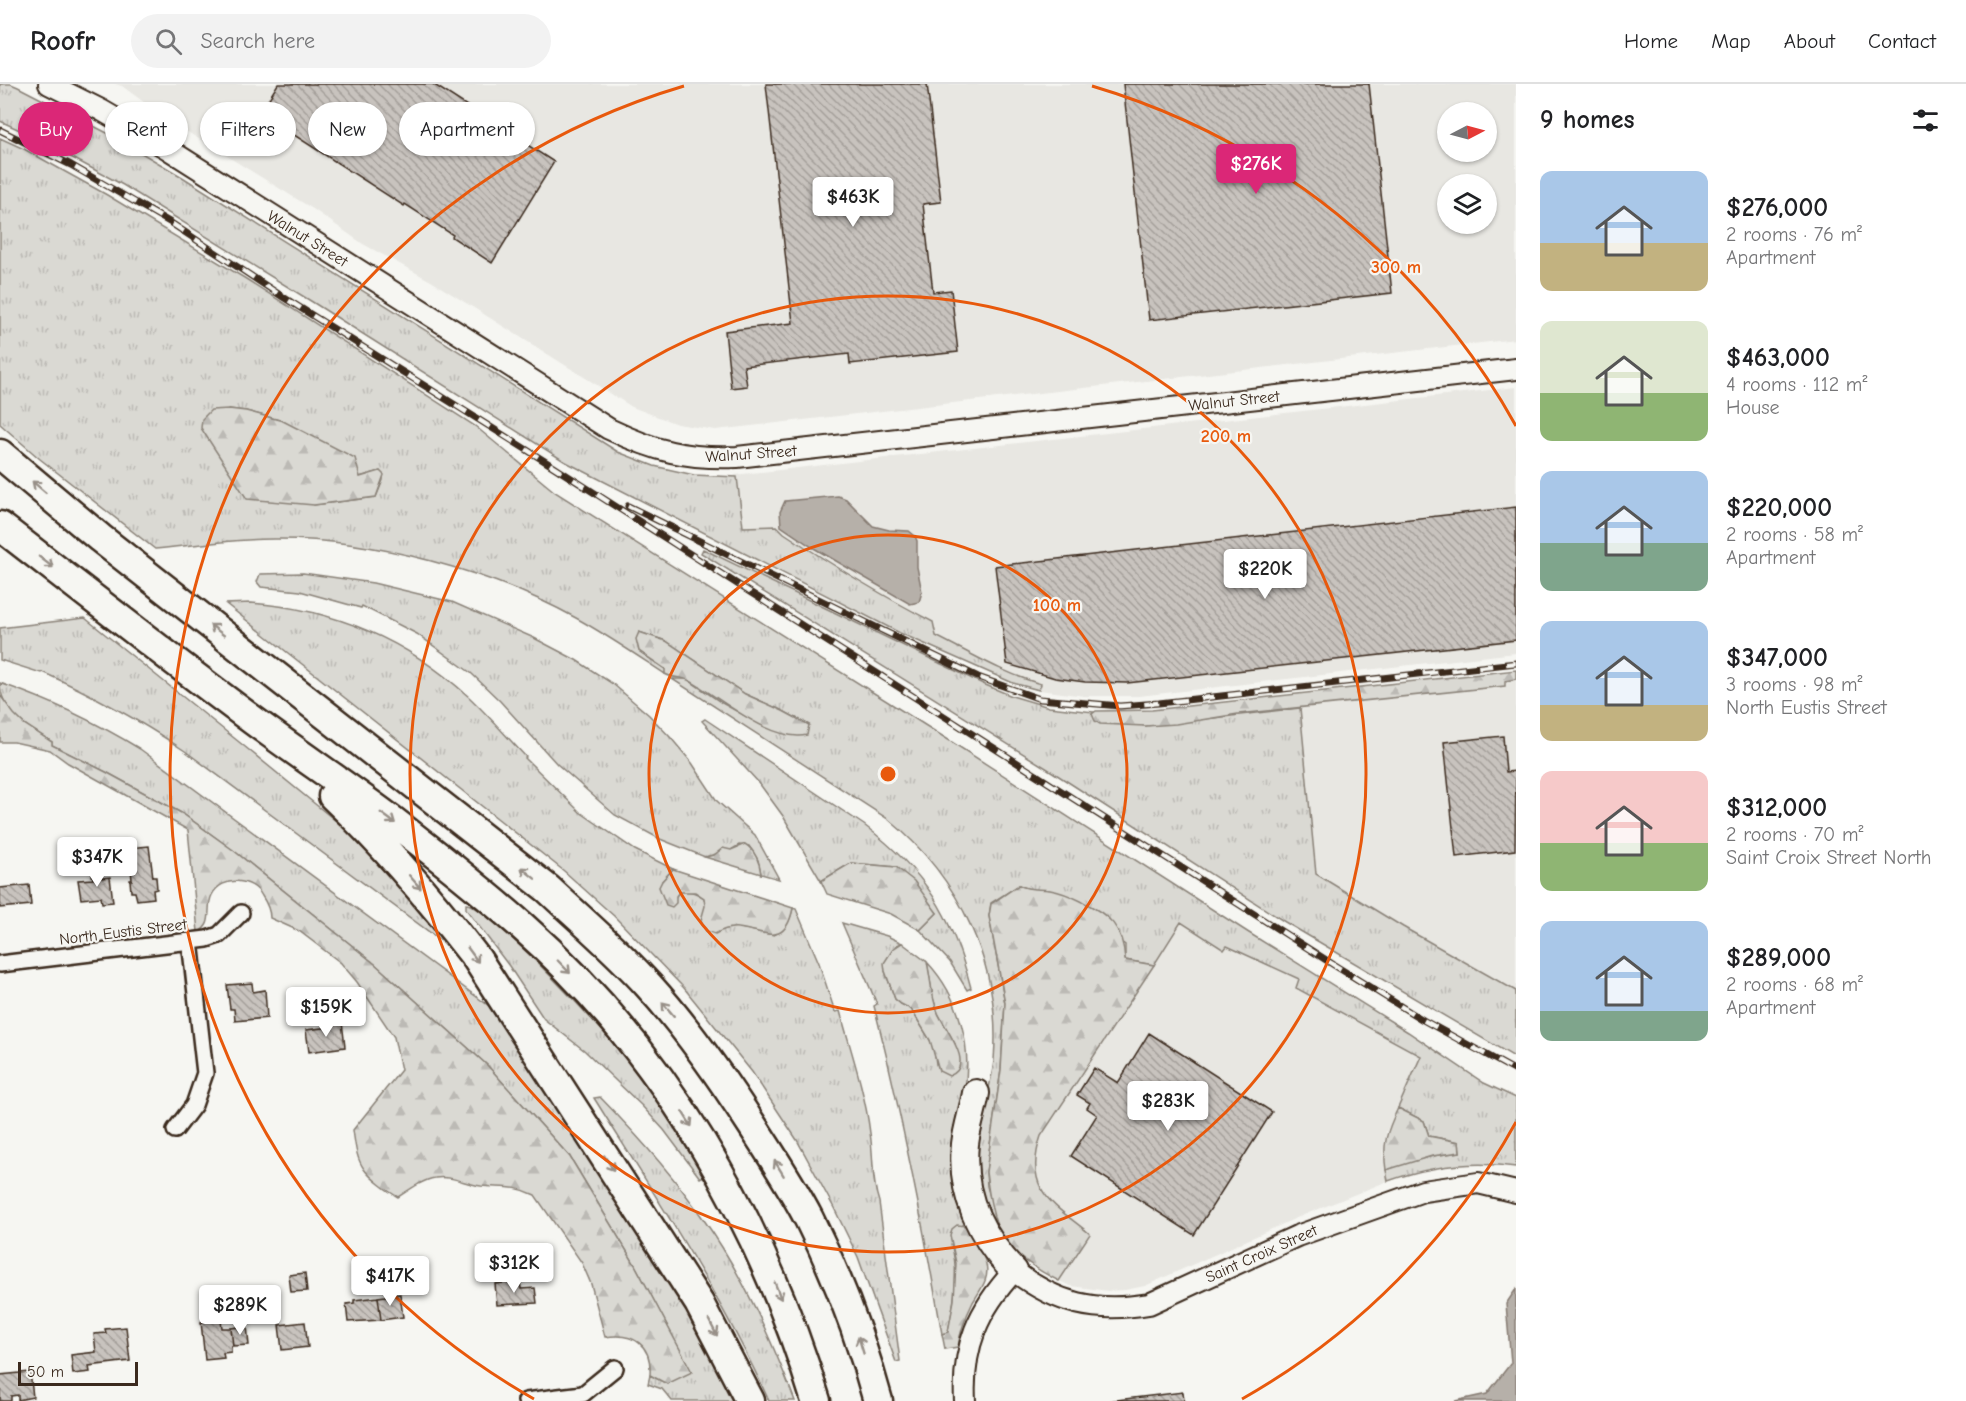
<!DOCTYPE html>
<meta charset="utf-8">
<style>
body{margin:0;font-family:"Comic Neue",sans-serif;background:#f2f2f2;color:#202124;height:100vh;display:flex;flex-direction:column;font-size:22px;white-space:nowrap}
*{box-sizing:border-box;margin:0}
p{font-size:20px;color:#757577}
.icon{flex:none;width:33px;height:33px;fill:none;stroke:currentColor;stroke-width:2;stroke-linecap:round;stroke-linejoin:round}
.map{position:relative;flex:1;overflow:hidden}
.panel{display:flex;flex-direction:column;background:#fff;width:450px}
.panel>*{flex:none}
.guide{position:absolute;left:18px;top:18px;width:570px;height:54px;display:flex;gap:12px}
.needle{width:39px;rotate:84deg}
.controls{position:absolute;left:1437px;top:18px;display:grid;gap:12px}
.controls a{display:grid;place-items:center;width:60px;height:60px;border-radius:50%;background:#fff;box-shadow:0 2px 4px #0004;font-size:30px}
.scale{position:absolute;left:18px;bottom:15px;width:120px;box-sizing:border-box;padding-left:6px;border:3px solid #3b2a1e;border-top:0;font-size:16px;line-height:21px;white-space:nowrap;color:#3b2a1e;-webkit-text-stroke:4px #f6f6f2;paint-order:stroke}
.price{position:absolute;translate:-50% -51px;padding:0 14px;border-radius:6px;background:#fff;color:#222;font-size:20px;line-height:39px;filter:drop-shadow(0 2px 3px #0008)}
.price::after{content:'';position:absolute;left:50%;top:36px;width:18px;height:14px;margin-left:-9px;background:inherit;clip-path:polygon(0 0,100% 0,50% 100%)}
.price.current{background:#db2777;color:#fff}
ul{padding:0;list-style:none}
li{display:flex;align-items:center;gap:18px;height:150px;padding:0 24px}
li span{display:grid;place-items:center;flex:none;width:168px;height:120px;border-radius:12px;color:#555}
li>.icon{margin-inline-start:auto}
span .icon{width:72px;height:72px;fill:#fffc;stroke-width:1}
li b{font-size:26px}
h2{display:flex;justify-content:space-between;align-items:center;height:72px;padding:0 24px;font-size:26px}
.chip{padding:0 21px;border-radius:27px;background:#fff;box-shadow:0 2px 4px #0004;font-size:21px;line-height:54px}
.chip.current{background:#db2777;color:#fff}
header{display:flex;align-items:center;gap:36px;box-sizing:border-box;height:84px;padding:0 30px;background:#fff;border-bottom:2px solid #e0e0e0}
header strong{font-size:28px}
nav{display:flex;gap:33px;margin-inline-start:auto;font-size:21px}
.search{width:420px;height:54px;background:#f2f2f2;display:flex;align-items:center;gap:15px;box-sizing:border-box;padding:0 21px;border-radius:33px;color:#757577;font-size:22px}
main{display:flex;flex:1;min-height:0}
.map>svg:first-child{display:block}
</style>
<header>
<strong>Roofr</strong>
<div class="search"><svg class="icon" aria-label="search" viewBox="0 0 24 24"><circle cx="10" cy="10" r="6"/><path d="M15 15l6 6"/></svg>Search here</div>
<nav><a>Home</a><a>Map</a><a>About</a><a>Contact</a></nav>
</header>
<main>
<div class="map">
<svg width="1516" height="1317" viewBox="0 0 1516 1317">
<defs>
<pattern id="grass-tufts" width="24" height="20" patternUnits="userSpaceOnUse" patternTransform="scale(1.5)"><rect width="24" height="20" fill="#dad9d3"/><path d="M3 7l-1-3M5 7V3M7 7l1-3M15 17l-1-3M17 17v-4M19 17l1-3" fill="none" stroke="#bcbab5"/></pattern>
<pattern id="forest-firs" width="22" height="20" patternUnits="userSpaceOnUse" patternTransform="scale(1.5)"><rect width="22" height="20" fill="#dad9d3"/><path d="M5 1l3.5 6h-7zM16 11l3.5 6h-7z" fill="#bcbab5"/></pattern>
<pattern id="building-back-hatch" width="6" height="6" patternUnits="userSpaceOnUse" patternTransform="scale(1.5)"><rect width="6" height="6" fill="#c8c3be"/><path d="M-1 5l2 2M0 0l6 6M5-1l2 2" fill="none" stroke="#a49f9a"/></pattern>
</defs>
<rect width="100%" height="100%" fill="#f6f6f2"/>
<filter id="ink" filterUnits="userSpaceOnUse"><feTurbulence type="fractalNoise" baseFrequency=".0167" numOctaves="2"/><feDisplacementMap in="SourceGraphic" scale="12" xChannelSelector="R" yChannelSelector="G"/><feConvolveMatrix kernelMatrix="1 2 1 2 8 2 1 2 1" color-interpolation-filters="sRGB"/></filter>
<g filter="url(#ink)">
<path fill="#e8e7e2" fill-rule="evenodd" d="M115,0H1516V255L715,346L677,340L632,323L431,197L363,160L313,125L168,36L122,2ZM1448,28H1486V68H1448ZM1448,100H1486V140H1448Z
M1516,303V569L1139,612H1085L1039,606L1041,600L1025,596L995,583L936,551L933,537L890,516L833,482L784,449L777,442L743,443L737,393L734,391Z
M1516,595V907L1403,843L1316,790L1300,624L1505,602V597Z
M1181,838L1224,866L1227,861L1300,896L1296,904L1421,972L1386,1049L1383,1071L1388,1097L1294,1135L1145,1202L1125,1206L1108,1207L1071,1202L1059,1197L1089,1150L1046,1113L1037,1097L1034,1083V1072L1041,1052Z"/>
<path fill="url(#grass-tufts)" stroke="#8a8278" stroke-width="1.5" fill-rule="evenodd" d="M0,0H11L18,3L111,51L184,94L618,368L654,382L694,391L737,393L743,443L777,442L784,449C832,481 881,511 933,538L936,552C970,569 1004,590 1041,600L1039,606L1013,599L900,549L564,377L314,219L123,101L24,48L0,37Z
M0,54L24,65L107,111L246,195L475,342L555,408L947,655L1249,849L1408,948L1484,999L1516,1014V1083C1471,1076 1430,1082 1388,1097L1386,1086C1410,1076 1434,1071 1460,1068L1459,1058L1429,1052L1424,1037L1398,1024L1421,972L1296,904L1299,895L1227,862L1224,866L1181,838L1154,881L1125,876V861L1049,806L1033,807L1019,801L991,819L989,832L1005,919L1001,986L986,1088L987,1102L1000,1149C983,1122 972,1089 977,1057C981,1030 991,1004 994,976C1002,882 960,794 888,735L672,595H687L722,619L767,644L809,641L783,627L745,610L666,557L639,548V567L666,586L665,590C636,571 607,551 576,534C491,487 371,454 274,455C234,455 195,461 155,465L40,375L0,340ZM229,325L246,327L283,337L359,393L380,387L383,391V396L376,413L314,421Z
M703,465L983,600L1012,612L1049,623L1094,628L1092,630L1145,642L1300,624L1316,790L1403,843L1516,907V974L1285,838L1051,687L701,469Z
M303,489L373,499L452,518L534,554L576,576L613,600L649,631L671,654L692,679L717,717L755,751L779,795L761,790L758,776L749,762L739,761L731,766L705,773L660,755L615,731L557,680L500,617L471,589L417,550L362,522L361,524L300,507L261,503L257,498L260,490Z
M251,519C335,525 407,556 469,613C489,632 507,653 526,673L525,674L580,728L635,766L673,785L662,797L676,812L679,808C689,806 695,808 704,814L706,822L725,844L736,843L774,851C786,845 790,837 793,824L796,825L819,879L835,928L840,927C851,967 865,1008 870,1049C874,1073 871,1095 879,1118L900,1277L896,1278L858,1173L834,1124L797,1056L752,988L684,904L614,832L564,787L226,520Z
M85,534L244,662L342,742L385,785L388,791L395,795L449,857L447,861L185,667C139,636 92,610 42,588L41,589L0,576V544Z
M0,599C49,616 96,638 140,665L504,933L706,1256L737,1317H672L662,1305L648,1300L650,1291L667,1300L691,1287L634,1179L570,1073L487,981L375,880L233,766L183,730L106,688L52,661V658C29,645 0,627 0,599Z
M705,635L864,741C925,787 952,831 971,904L967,906L950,878L920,846L937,829L896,783L851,779L821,797L783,732L759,699L702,637Z
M466,820C487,820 614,957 632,981C659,1016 682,1054 706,1091L700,1094L664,1046L642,1022L585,967L544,935L509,882L466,825Z
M842,839L887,852L902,859L897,861L885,887L895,915L901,920L911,925L930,956L934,965L936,980L955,960L938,929L933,914L927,878C960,913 973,964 964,1010L956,1111L966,1142L963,1141L951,1160C960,1189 954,1219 948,1248L942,1250C923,1140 902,1030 874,922L877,920Z
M600,1013C638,1052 674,1092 704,1136C743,1191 771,1255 795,1317H769C721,1211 656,1113 594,1014Z"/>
<path fill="url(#forest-firs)" stroke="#8a8278" stroke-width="1.5" d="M229,325L246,327L283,337L355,374L360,393L380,387L384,391L376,413L314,421L247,415L201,344L202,335L211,326Z
M639,548L666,557L745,610L783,627L809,641L807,651C771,659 721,614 690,597C681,592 673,595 665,590V585L639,567L636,555Z
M1516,586V595L1505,597V602L1238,630L1176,640L1145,642L1100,640L1095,637L1092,630L1096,627L1152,626Z
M0,611L14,630L24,640L52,658V661L106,688L183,730L233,766L375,880L487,981L570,1073L634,1179L692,1288L667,1300L650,1291C652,1261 634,1248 605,1253L591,1200L582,1179L535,1111C516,1101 501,1104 481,1102C465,1100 451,1091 435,1094C422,1096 409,1106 398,1113C389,1108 370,1094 364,1085C356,1074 355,1059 353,1046L401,986L394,953L357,898L341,879L299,847L270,834C270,826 266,818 262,812C253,794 222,791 212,811C205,824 215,841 198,848L188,746L68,679L50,666L14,658H0Z
M745,760C755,766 760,779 761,790L705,773L714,771L723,764L731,766Z
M851,779L896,783L914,797L937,829L920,846L891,830L827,810L821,797Z
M673,785L793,824C785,864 765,847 738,844C729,843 722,846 715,850L706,847L701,836L705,822L704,814L695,808H679L676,812V819L672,823L666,821L659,803L662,797Z
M1019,801C1030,807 1039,804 1050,806C1062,808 1071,812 1081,817C1110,831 1123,843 1125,876L1154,881L1041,1052C1023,1106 1052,1119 1090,1150L1059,1197C1037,1186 1012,1171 1000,1149C992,1133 988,1105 986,1088L1001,986L1005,919L989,832L991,820Z
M902,859L927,878C931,895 931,913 938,929C944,944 977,982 949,992L939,987L930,956L911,925L901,920L895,915L885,887L884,879L893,865Z
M1398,1024L1424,1037L1429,1052L1459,1058L1460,1068L1432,1072L1386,1086C1382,1060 1387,1047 1398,1024Z
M957,1141L966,1142C972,1154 983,1167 986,1180C990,1195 980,1206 973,1218C966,1232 960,1247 958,1263L945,1265L942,1250L948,1248L954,1216L956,1179L950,1151L952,1145Z"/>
<path fill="#b6b0a9" stroke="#857a71" stroke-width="1.5" d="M838,412L846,415L873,442L889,446L909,447L915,452L917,457V483L922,508L919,518L910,520L812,463L781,442L780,428L785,417Z
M1516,1205V1317H1455L1487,1310L1511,1279L1506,1220Z"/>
<path fill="url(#building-back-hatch)" stroke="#3b2a1e" stroke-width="1.5" d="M278,0H433L554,78L492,179L452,153L453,151L405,120L404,122L260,29Z
M766,0H927L941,118L923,120L933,208L951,206L958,268L850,280L849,270L744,282L747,302L731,304L725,247L793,239Z
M1123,0H1369L1392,209L1149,236Z
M1516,423V556L1127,599L1085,598L1055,594L1007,580L995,482Z
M1503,652L1506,688L1516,687L1515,766L1456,773L1444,658Z
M149,762L153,793H156L157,805L153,806L154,814L137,816L135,808H131L130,796H132L129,764Z
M101,789L102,794L110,793L113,818L102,819L101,813L81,815L78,796L93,795L92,791Z
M29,801L31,821L0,824V804Z
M252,899L253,908L265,906L267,934L235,937L234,925H230L227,901Z
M342,938L345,963L309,968L306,946L330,943L329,939Z
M1149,949L1272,1028L1194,1151L1071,1072L1097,1031L1087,1024L1090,1019L1077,1011L1094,984L1118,999Z
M305,1189L307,1207L291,1208L289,1191Z
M520,1197L521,1205L535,1204L537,1219L497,1221L495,1200Z
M400,1210L403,1233L381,1236L378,1213Z
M378,1213L381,1236L348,1238L346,1220L354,1219V1216Z
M221,1236L222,1244H231L233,1262H231V1268L223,1269L224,1274L205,1276L201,1238Z
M305,1238L308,1263L282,1266L279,1241Z
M247,1242L249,1261L233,1262L231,1244Z
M126,1243L130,1277L89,1282L90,1288L73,1290L71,1271L96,1268L94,1250L106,1249L105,1245Z
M30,1288L33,1313L18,1316V1311L11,1312V1317H0V1291Z
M1183,1308L1184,1317H1108Z"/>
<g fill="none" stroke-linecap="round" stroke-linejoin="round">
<defs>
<path id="minor" d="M0,880L207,855L219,851L241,829
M175,1046L194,1021L205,989L190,857
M526,1317L583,1310L615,1284"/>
<path id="tertiary" d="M49,0L101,26L168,65L609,345C655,367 686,375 737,373L1516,285
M965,1317C962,1263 978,1226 1014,1187C1057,1220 1095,1229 1149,1220L1297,1152L1423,1107L1478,1099L1516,1108"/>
<path id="trunk" d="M976,1009C973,1026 967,1043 965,1060C960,1109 980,1152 1014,1187"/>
<path id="motorway" d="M0,370L100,454L548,805C582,837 618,867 649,902C688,945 721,993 752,1041C772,1072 792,1102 809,1135C838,1193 861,1254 878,1317
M0,442C84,507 168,573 254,637C300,671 348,703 393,737C437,771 481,806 522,842C665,968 761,1136 816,1317
M333,712C386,762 432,817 477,875L699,1219L750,1317"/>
</defs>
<use href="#minor" stroke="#3b2a1e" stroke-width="20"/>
<use href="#tertiary" stroke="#3b2a1e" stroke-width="24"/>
<use href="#trunk" stroke="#3b2a1e" stroke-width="30"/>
<use href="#motorway" stroke="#3b2a1e" stroke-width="33"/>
<use href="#minor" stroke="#f6f6f2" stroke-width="15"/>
<use href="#tertiary" stroke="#f6f6f2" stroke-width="20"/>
<use href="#trunk" stroke="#f6f6f2" stroke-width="26"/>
<use href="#motorway" stroke="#f6f6f2" stroke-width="28"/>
<defs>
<path id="rail" d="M0,46L71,81L171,139L283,213L543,376L1334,881L1423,936L1516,987
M628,422L978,593L1040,615L1120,622L1159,619L1516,579"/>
</defs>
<use href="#rail" stroke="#3b2a1e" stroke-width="7"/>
<use href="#rail" stroke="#f6f6f2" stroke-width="4.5" stroke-dasharray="14" stroke-linecap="butt"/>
</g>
<defs><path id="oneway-shaft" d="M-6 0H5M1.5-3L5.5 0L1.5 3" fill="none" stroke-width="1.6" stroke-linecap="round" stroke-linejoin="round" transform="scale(1.5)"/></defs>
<g stroke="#989088">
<use href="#oneway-shaft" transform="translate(39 403) rotate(-139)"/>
<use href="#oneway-shaft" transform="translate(46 478) rotate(38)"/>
<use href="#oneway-shaft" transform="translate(217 546) rotate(-142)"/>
<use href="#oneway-shaft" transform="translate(388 734) rotate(36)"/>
<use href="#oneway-shaft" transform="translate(528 789) rotate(-141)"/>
<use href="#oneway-shaft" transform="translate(415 798) rotate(49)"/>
<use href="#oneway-shaft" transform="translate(473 871) rotate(54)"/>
<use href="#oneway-shaft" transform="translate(564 883) rotate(46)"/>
<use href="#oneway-shaft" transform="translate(668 925) rotate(-130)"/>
<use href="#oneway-shaft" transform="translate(687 1035) rotate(58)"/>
<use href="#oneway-shaft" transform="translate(609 1079) rotate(57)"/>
<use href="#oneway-shaft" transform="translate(779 1084) rotate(-121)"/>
<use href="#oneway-shaft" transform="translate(778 1207) rotate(69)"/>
<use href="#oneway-shaft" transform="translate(713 1244) rotate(62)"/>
<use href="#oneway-shaft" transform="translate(861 1261) rotate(-107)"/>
</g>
</g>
<g fill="none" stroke="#e8590c" stroke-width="3">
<circle cx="888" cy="690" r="239"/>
<circle cx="888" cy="690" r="478"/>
<path d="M1516 1038A718 718 0 0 1 1242 1315M534 1315A718 718 0 0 1 684 2M1092 2A718 718 0 0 1 1516 342"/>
</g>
<g text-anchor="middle" stroke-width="4.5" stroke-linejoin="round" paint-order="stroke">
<g font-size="16" fill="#3b2a1e" stroke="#f6f6f2">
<text transform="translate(308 154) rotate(32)" y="6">Walnut Street</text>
<text transform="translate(1234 316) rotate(-6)" y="6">Walnut Street</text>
<text transform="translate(751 369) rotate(-4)" y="6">Walnut Street</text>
<text transform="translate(123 847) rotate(-7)" y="6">North Eustis Street</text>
<text transform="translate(1261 1169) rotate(-24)" y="6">Saint Croix Street</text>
</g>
</g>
<circle cx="888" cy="690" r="9" fill="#e8590c" stroke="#f6f6f2" stroke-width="3"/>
<g font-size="18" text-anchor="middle" font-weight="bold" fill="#e8590c" stroke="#f6f6f2" stroke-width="4.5" stroke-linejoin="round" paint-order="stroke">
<text x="1396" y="189">300 m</text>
<text x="1226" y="358">200 m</text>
<text x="1057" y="527">100 m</text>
</g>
</svg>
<div class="controls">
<a><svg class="needle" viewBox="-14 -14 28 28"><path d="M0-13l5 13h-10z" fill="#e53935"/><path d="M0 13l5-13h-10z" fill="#757577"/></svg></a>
<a><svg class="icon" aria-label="layers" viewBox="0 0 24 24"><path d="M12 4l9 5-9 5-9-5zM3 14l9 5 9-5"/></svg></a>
</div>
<div class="scale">50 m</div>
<b class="price current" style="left:1256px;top:111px">$276K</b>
<b class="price" style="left:853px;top:144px">$463K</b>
<b class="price" style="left:1265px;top:516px">$220K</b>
<b class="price" style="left:97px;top:804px">$347K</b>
<b class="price" style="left:326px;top:954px">$159K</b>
<b class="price" style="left:1168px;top:1048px">$283K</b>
<b class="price" style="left:514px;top:1210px">$312K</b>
<b class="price" style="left:390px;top:1223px">$417K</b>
<b class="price" style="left:240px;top:1252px">$289K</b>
<div class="guide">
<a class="chip current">Buy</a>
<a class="chip">Rent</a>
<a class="chip">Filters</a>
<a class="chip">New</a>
<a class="chip">Apartment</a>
</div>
</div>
<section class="panel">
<h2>9 homes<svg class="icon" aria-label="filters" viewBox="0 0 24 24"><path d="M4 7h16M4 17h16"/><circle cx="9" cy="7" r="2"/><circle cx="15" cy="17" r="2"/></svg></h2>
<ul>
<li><span style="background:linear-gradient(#a9c7e8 60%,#c2b280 0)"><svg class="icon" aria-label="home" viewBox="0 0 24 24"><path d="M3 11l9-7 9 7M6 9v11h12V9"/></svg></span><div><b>$276,000</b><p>2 rooms · 76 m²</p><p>Apartment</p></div></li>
<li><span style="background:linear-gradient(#dfe7d0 60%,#8fb573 0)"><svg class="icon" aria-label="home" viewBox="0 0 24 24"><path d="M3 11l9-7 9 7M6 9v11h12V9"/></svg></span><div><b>$463,000</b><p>4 rooms · 112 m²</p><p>House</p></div></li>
<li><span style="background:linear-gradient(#a9c7e8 60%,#7fa58c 0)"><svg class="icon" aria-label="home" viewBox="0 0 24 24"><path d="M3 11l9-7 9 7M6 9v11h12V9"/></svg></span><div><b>$220,000</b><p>2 rooms · 58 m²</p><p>Apartment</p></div></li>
<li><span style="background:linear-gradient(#a9c7e8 70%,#c2b280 0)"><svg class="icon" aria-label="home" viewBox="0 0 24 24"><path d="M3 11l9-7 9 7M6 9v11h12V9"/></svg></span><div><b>$347,000</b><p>3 rooms · 98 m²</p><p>North Eustis Street</p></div></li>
<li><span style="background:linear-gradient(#f6c9c9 60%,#8fb573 0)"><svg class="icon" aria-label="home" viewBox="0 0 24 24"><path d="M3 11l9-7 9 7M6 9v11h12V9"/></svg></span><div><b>$312,000</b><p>2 rooms · 70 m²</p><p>Saint Croix Street North</p></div></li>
<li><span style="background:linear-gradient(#a9c7e8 75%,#7fa58c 0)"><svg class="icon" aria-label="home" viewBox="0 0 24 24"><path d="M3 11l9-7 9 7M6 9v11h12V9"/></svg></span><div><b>$289,000</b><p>2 rooms · 68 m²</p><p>Apartment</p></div></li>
</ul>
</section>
</main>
